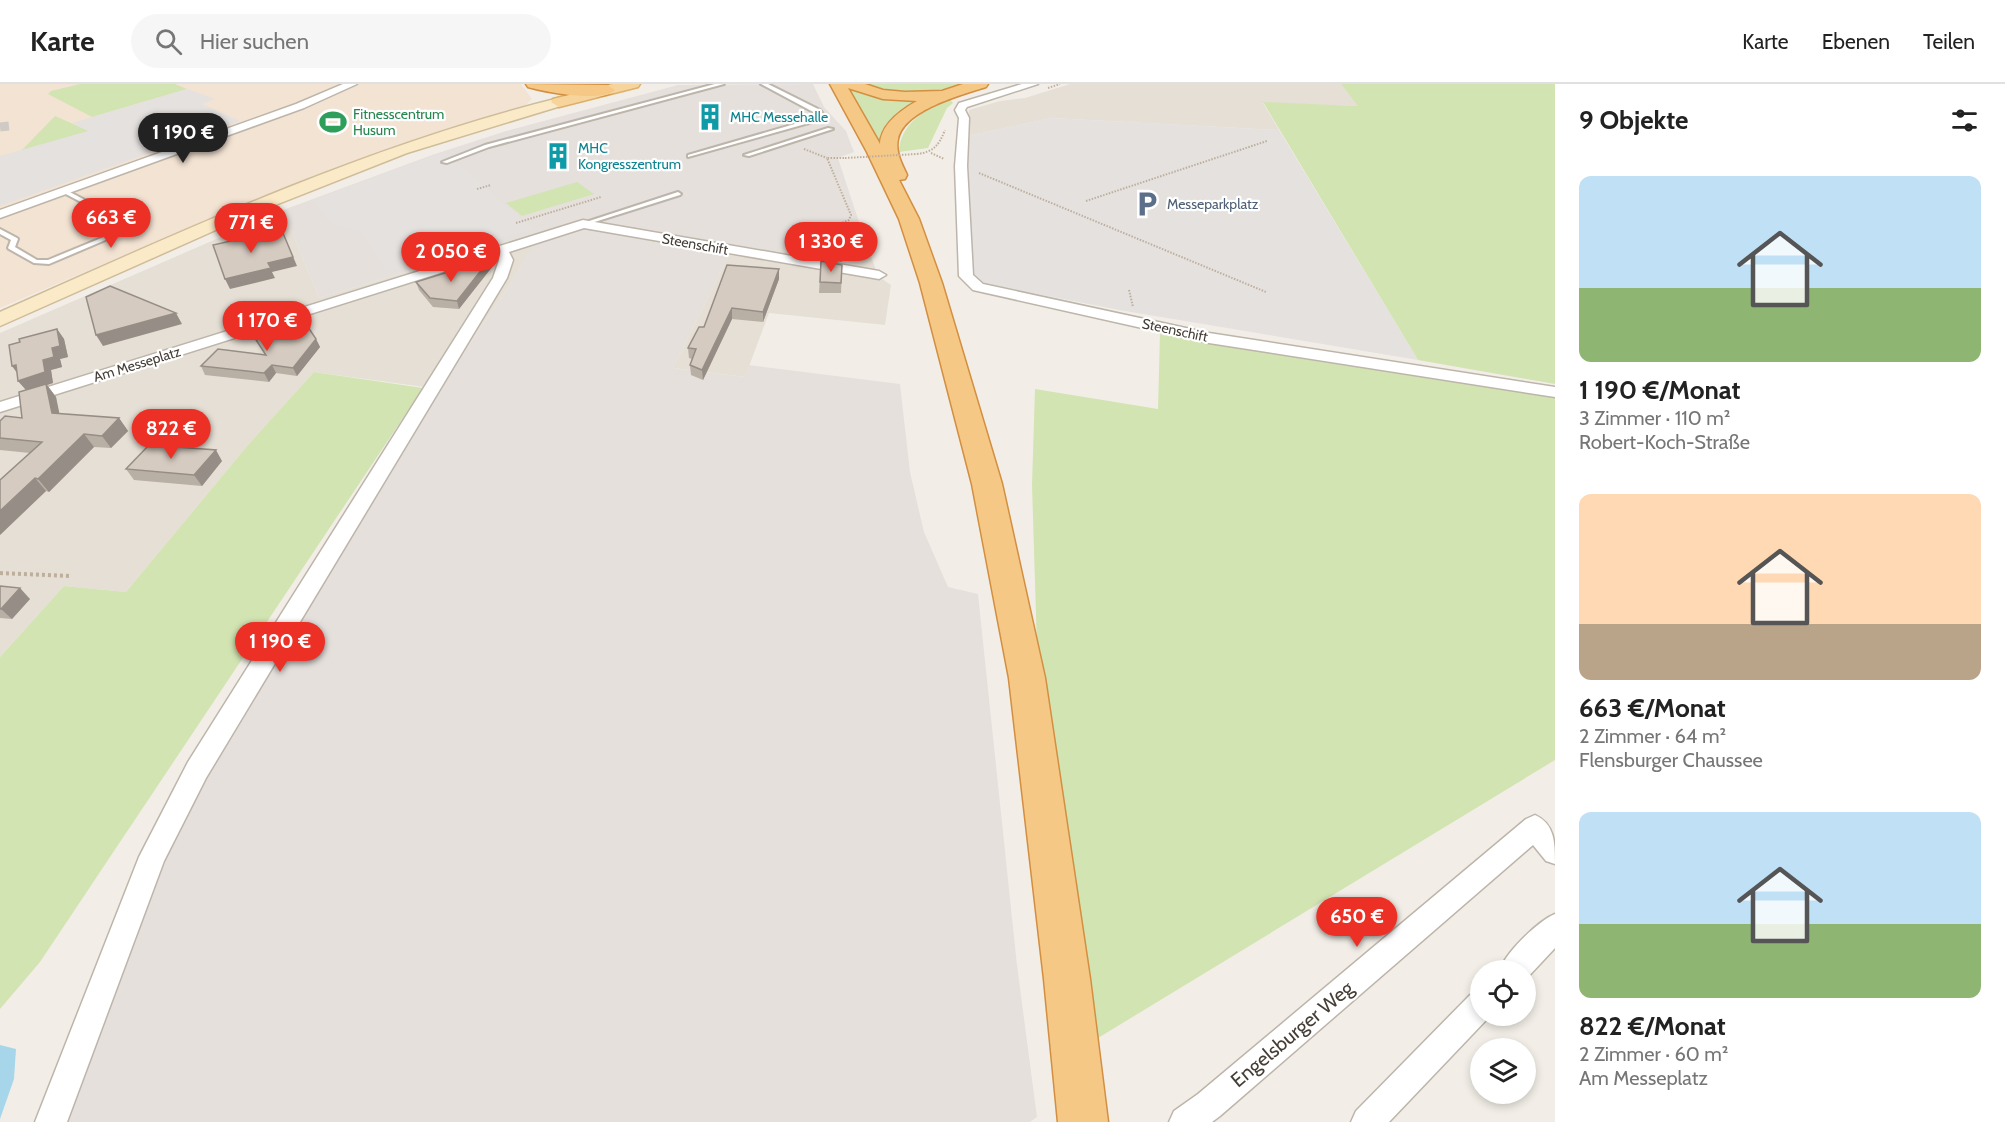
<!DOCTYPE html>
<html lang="de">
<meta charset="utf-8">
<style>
body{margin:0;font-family:Cabin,sans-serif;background:#f6f6f6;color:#222;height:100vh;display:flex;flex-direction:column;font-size:22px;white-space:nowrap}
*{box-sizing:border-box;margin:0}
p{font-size:20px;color:#767676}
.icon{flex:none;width:33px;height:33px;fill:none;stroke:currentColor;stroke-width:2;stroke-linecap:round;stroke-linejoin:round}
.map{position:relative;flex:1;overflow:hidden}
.details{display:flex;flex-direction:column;background:#fff;width:450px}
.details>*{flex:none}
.buttons{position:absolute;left:1470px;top:876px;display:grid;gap:12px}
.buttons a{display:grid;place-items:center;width:66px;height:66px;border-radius:50%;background:#fff;box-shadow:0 3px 9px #0003;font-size:30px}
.price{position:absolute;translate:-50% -51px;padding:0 14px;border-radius:21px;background:#ec3025;color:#fff;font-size:20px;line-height:39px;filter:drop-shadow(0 2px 3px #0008)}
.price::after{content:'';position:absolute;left:50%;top:36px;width:18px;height:14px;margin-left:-9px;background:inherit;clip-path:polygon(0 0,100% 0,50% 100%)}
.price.selected{background:#222;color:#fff}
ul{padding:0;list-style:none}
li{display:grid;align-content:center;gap:12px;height:318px;padding:0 24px}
li span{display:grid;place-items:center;height:186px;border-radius:12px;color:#555}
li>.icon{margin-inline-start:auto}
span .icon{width:108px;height:108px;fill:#fffc;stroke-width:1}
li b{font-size:26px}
h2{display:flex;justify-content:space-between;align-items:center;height:72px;padding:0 24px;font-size:26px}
header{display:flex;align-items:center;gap:36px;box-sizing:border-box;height:84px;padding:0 30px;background:#fff;border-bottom:2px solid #e0e0e0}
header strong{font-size:28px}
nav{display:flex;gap:33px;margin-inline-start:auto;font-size:21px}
.search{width:420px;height:54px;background:#f6f6f6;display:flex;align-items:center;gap:15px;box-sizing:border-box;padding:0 21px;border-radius:33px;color:#767676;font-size:22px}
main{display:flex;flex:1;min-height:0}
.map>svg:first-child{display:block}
</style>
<header>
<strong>Karte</strong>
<div class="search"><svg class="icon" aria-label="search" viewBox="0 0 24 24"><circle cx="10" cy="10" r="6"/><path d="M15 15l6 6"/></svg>Hier suchen</div>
<nav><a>Karte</a><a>Ebenen</a><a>Teilen</a></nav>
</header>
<main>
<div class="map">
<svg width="1555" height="1038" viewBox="0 0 1555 1038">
<rect width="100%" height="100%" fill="#f2eee7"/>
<path fill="#e6dfd5" d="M1070,0H1341L1359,22L1263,19L1279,46L1052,34L967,52L969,26L1000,17L1025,14Z
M283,126L319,214L541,148L511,199L439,305L314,288L248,361L126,508L64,502L0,573V249Z
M859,138L878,192L891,201L885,241L769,229L745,293L673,284L729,171L763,175Z"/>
<path fill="#f3e3d3" d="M0,0H521L532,15L524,23L398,63L257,115L0,224Z"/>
<path fill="#e5e0dc" d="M813,0L824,23L846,47L854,68L838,74L859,138L763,175L729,171L673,284L745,293L749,281L900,300L910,388L924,448L948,503L978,510L1017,881L1037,1033L1030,1038H55L193,703L439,305L511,199L540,148L319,214L283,126L432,71L506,47L678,1Z"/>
<path fill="#d2e4b2" d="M80,0H175L187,5L92,33L48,10L51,7Z
M863,0H968C933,10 897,11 863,0Z
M1341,0H1555V300L1418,276L1263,18L1358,22Z
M848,3L879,13L925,15C903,25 883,35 879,61Z
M950,15L953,19L947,24L928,64L899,68C900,39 927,24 950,15Z
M55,32L89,47L25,67L22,66Z
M577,98L594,110L522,132L506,119Z
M1160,248L1555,312V676L1098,954L1037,564L1032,401L1035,305L1158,325Z
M314,288L423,304L40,878L0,925V573L64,502L126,508L248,361Z"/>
<path fill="#e4e1df" d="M187,5L215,15L202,20L240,37L0,122V72L88,47L72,39Z
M1052,34L1279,46L1418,276L1119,226L987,200L977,196L972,189L967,52Z
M444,68L533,145L386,188L363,149L331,140L314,116Z"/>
<path fill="#a7d6eb" d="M0,961L16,965L14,995L0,1035Z"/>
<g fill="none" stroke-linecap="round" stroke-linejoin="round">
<path stroke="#cfcbc4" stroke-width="9" stroke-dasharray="9 4.5" stroke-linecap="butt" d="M0,43L9,42"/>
<defs>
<path id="service" d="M715,0H724L489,63L447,79L442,78L485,61Z
M761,0H768L820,26L823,30L816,37L688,73V71L812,35L817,30Z
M828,44L833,45L749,72L744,71Z
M62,106H66L136,143L49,180L34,179L9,165L8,164L11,156L0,150V145L17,154L18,155L15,163L37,176H48L128,143L62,108Z
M678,108L681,110L680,111L585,141L580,140Z"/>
<path id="minor" d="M343,0H357L304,24L0,134V126L296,20Z
M1022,0H1038L967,23L965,26L969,34L967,82L973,191L983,200L1209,249L1555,303V313L1209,259L973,206L959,192L955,82L959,34L955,26L959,19Z
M583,136L879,187L886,191L879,195L584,144L509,168L513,176L507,194L206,694L164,777L67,1038H35L139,773L188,678L493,194L499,176L497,171L0,328V318Z
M1535,731C1555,740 1555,759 1555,780L1546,777L1533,761L1220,1032L1212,1038H1169L1174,1027L1198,1010L1526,735Z
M1555,830V864L1526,895V886H1500C1505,869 1538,837 1555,830Z
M1480,906V932H1490L1389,1038H1351L1356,1027L1470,911Z"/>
<path id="secondary" d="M559,14L564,15L566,18L564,21L407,69L245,133L0,242V228C182,147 365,62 559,14Z"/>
<path id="primary" d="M613,0H640L638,3L559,23L551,18L553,15Z"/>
<path id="trunk" d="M526,0L607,1L615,6C603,19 545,8 528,3Z
M830,0H865L883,6L905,8L942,7L963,0H988L986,3C961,11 904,26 898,55C895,68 902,80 907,91L905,95L899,96L919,135L942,199L1002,400L1045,594L1090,895L1108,1038H1058L1044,895L1009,594L972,400L920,199L899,135L867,68ZM848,4L883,15L917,17C901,26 881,40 880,60Z"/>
</defs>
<use href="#service" stroke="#bdb5aa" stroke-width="4"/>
<use href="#minor" stroke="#bdb5aa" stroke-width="3"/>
<use href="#secondary" stroke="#cfbc99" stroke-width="3"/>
<use href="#primary" stroke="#dcaf6c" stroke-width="3"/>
<use href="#trunk" stroke="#d38f41" stroke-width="3"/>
<path stroke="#beaf9c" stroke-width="2" stroke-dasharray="1.5 1.5" stroke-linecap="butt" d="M1048,4L1060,0
M804,65L827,74
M931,69L944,75
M917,70C934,68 939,61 945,46
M979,89L1266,208
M477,105L491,101
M1086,117L1267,57
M516,139L601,113
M789,159L849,136L851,131L827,74H845
M1129,206L1133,223"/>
<path stroke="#beaf9c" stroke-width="4" stroke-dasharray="3 3" stroke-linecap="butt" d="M0,489L69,492"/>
<use href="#service" fill="#fff" fill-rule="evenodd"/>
<use href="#minor" fill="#fff" fill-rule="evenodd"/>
<use href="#secondary" fill="#fbeac8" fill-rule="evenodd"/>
<use href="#primary" fill="#f7d49b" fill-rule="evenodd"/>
<use href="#trunk" fill="#f6c886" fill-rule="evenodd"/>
<path stroke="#beaf9c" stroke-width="2" stroke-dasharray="1.5 1.5" stroke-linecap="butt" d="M845,74L917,70"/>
</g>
<path fill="#b8afa5" d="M843,152L842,178L821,175V165Z
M821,177L842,181L841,209H819Z
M492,183L459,225L433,223L419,206L416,198Z
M779,185V195L763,238L732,235L703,296L691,291L690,281L692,275L689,274L688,264L704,243Z
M57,245L64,255L68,273L60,275L62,283L51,286L53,299L47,301L56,313L59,330L119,334L128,347L111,364L94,363L49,408L46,407L0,451L30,369L0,366V337L22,334L26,306L18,297Z
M316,255L320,263L297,292L276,289L269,298L205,291L201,282L265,271L256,256Z
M222,377L202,402L134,396L126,385Z
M0,502L30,515L12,535L0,534Z"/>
<path fill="#968e86" d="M283,149L297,182L272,188L275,194L230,205L225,195L268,179Z
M490,175L492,183L459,225L457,217Z
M779,185V195L763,238V228Z
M732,224V235L703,296L702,286Z
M176,229L182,240L103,262L96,251Z
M57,245L64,255L68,273L60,275L62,283L51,286L53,299L47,301L56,313L62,342L27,307L18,297L43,276L52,264Z
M316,255L320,263L297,292L293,284Z
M16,281L20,293L12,282Z
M272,281L276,289L269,298L264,289Z
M119,334L128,347L111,364L102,352Z
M84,350L94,363L49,408L38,395Z
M216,366L222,377L202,402L194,391Z
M35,394L46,407L0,451V427Z
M20,504L30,515L12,535L1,525Z"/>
<path fill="#d6cbc0" stroke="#968e86" stroke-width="1.5" d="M270,148L274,151L283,149L293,173L268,179L271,184L225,195L213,161Z
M826,151L843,152L842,168L821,165Z
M490,175L457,217L430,214L416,198Z
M821,177L842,181L841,199L820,198Z
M727,181L779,185L763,228L732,224L702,286L690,281L696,265L688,264L699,243H704Z
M110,202L176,229L96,251L86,213Z
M306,240L316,255L293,284L272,281L264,289L201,282L218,265L266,271L256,256Z
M57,245L60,262L52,264L54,273L43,276L45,288L18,297L16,281L12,282L9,261L20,258L19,255Z
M46,300L52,329L119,334L102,352L84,350L38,395L35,394L0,427V396L42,358L0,354V337L5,332L22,334L19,308Z
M149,361L216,366L194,391L126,385Z
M0,502L20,504L1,525H0Z"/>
<defs>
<symbol id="building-bare" viewBox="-9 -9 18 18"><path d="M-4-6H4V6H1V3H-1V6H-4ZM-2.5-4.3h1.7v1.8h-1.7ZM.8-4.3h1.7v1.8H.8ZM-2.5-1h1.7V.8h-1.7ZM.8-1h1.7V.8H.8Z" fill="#0f9aa8" stroke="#fff" stroke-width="2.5" paint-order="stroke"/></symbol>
<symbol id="stadium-bare" viewBox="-9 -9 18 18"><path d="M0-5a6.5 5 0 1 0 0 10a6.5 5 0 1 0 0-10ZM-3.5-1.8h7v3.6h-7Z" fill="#2e9e5b" stroke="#fff" stroke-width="2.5" paint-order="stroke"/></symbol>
<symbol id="parking-bare" viewBox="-9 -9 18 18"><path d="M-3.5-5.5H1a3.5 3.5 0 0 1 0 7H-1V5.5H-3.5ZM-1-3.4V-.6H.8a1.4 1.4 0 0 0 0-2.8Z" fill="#5c6f8a" stroke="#fff" stroke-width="2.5" paint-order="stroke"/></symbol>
</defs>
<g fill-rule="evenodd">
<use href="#building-bare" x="691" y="14" width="38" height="38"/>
<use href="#stadium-bare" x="314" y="19" width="38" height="38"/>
<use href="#building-bare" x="539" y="53" width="38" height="38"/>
<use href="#parking-bare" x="1128" y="101" width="38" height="38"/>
</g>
<g text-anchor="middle" stroke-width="4.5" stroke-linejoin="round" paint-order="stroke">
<g font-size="14" fill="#27864d" stroke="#fff" text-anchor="start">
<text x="353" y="35">Fitnesscentrum<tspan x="353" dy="16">Husum</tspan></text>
</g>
<g font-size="14" fill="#0d838f" stroke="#fff" text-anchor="start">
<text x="730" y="38">MHC Messehalle</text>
<text x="578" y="69">MHC<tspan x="578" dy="16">Kongresszentrum</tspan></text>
</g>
<g font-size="14" fill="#4e5e75" stroke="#fff" text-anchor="start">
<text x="1167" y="125">Messeparkplatz</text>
</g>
<g font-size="14" fill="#453e36" stroke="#fff">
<text transform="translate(695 160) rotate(10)" y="5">Steenschift</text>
<text transform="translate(1175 246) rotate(12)" y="5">Steenschift</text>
<text transform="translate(137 280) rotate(-17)" y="5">Am Messeplatz</text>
</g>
<g font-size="20" fill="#453e36" stroke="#fff">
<text transform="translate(1292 950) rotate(-40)" y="7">Engelsburger Weg</text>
</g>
</g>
</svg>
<div class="buttons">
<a><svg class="icon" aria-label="locate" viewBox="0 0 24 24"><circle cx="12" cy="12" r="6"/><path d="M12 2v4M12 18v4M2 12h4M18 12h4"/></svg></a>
<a><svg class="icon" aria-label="layers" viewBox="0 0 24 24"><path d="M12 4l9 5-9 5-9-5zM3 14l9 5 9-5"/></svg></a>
</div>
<b class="price selected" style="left:183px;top:80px">1 190 €</b>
<b class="price" style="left:111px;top:165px">663 €</b>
<b class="price" style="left:251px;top:170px">771 €</b>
<b class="price" style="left:831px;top:189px">1 330 €</b>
<b class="price" style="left:451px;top:199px">2 050 €</b>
<b class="price" style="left:267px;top:268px">1 170 €</b>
<b class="price" style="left:171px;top:376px">822 €</b>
<b class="price" style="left:280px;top:589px">1 190 €</b>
<b class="price" style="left:1357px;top:864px">650 €</b>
</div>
<section class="details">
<h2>9 Objekte<svg class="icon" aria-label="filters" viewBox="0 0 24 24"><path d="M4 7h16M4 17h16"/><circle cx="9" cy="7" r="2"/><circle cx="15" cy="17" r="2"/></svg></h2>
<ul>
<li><span style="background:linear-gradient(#bfe0f5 60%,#8fb573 0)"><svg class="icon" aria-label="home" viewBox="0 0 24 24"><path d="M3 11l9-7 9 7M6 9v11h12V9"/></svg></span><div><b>1 190 €/Monat</b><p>3 Zimmer · 110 m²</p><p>Robert-Koch-Straße</p></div></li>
<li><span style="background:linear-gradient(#ffd9b3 70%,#b9a48a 0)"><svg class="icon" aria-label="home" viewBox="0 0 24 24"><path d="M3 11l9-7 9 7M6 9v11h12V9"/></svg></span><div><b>663 €/Monat</b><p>2 Zimmer · 64 m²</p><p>Flensburger Chaussee</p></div></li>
<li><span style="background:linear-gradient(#bfe0f5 60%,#8fb573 0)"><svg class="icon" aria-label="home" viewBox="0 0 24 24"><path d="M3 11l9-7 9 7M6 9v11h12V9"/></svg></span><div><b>822 €/Monat</b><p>2 Zimmer · 60 m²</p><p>Am Messeplatz</p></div></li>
</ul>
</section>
</main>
